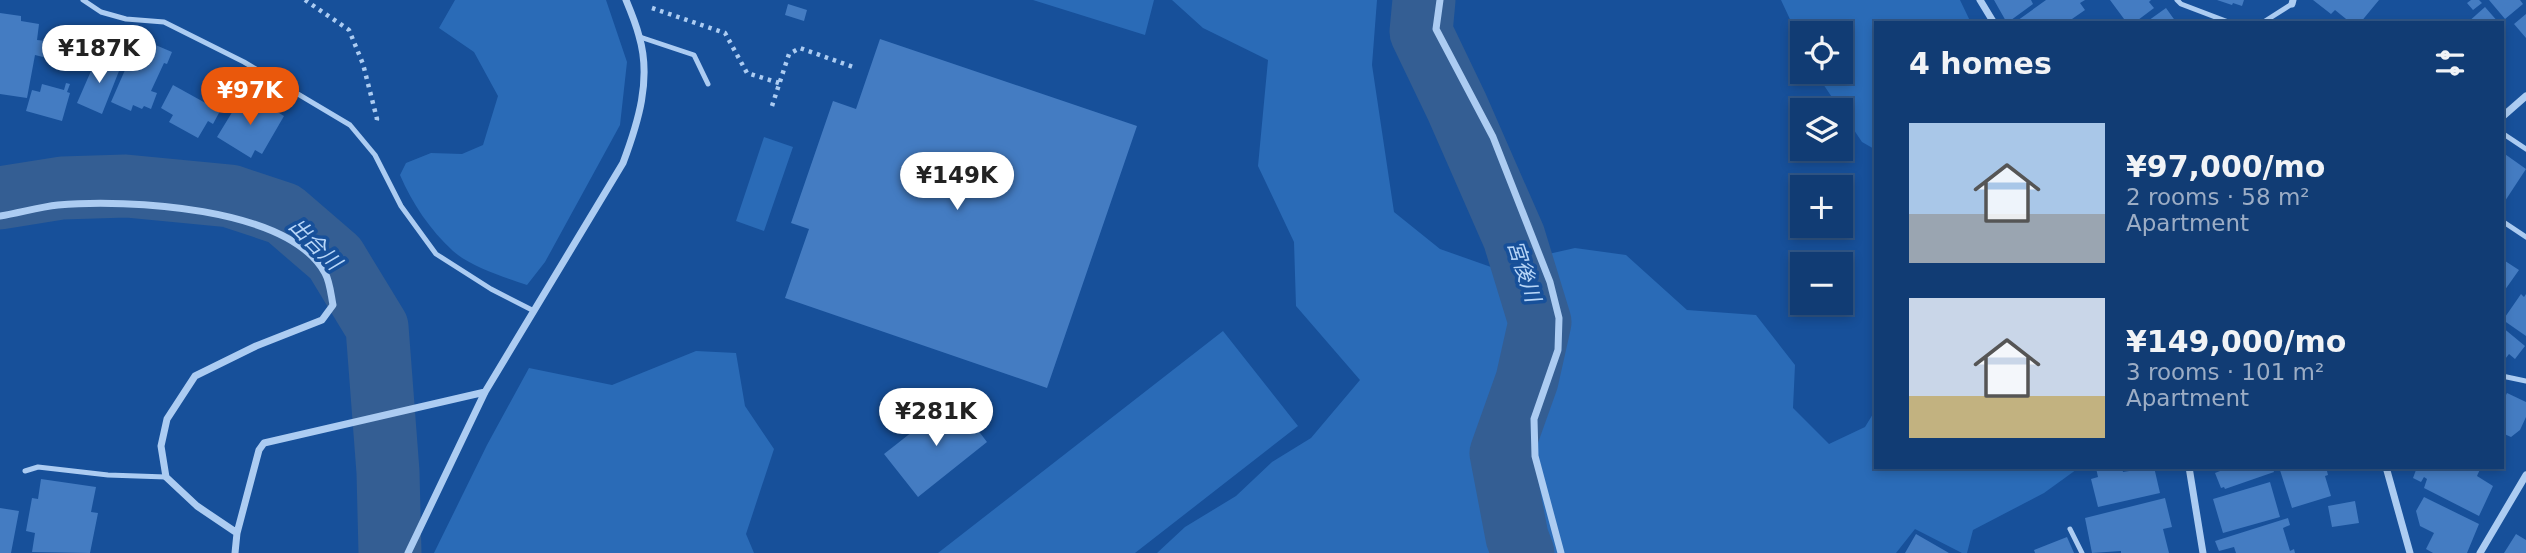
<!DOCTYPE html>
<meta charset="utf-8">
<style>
body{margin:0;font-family:"DejaVu Sans","Noto Sans JP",sans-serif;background:#1e477c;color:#f1f3f6;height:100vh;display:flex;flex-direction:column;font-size:26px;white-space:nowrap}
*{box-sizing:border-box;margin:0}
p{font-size:23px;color:#9cadc5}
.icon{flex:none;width:38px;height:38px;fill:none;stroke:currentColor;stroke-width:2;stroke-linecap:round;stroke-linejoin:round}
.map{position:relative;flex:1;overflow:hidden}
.drawer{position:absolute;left:1874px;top:21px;width:630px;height:448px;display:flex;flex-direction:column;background:#113c74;border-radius:0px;box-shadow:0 4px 10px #0003,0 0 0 2px #305686}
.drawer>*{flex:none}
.controls{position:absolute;left:1790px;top:21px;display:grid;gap:14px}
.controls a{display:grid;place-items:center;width:63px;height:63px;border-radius:0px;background:#113c74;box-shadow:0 4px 10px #0003,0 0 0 2px #305686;font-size:35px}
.price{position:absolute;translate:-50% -60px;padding:0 16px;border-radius:24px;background:#fff;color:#222;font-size:23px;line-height:46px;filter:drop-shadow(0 2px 4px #0008)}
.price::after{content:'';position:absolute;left:50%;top:42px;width:21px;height:16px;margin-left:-10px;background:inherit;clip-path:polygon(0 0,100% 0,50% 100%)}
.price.current{background:#ea580c;color:#fff}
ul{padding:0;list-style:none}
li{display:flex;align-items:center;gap:21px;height:175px;padding:0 35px}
li span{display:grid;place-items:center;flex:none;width:196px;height:140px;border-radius:0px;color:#555}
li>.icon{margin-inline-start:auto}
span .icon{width:84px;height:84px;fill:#fffc;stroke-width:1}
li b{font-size:30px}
h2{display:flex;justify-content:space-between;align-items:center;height:84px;padding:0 35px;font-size:30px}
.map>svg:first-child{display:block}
</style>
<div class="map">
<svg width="2526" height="553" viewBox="0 0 2526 553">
<rect width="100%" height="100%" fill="#17509a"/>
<path fill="#2a6bb7" d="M455,0H606L627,62L620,125L545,262L527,285C504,277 471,267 453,251C430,230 412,203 400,175L406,163L431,153L462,154L483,145L498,96L474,52L439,28Z
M1033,0H1154L1145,35Z
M1172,0H1377L1372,65L1394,212L1440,249L1491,267L1575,248L1626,255L1687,310L1756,315L1795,365L1793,408L1829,444L1865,427L1876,409V467H2080L2044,493L1973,530L1967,553H1962L1915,529L1896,553H1157L1185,527L1236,496L1272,462L1311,438L1360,380L1296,306L1294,242L1258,166L1268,60L1203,28Z
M1781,0H1960L1971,23H1876V150L1862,142L1815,72H1841V33H1802V45Z
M764,137L793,147L764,231L736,221Z
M1223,331L1298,426L1135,553H938Z
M696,351L736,353L745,406L774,449L746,534L754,553H434L487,445L529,368L612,385Z"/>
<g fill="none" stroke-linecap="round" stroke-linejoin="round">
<path stroke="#345e93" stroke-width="63" d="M1424,0L1421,32L1457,107L1514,237L1540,322L1527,380L1501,453L1517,537L1523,553
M0,198L62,188L126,186L230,196L284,214L335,258L377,327L388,472L390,553"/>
</g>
<path fill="#447cc2" d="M1994,0H2031L2033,4L2007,23Z
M2046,0H2085L2080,3L2085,10L2072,19L2075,23H2014Z
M2110,0H2151L2149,2L2154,8L2134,23H2127Z
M2217,0H2244L2242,6L2233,3L2232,5Z
M2313,0H2379L2360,23H2351L2335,10L2331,14Z
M2471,0H2479L2482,3L2473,10L2467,3Z
M2489,0H2520L2523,4L2505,19Z
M788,4L807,10L804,21L785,15Z
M2485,7L2499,23H2467Z
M2166,8L2176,22L2145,23Z
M0,13L21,16V21L39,24L37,40L46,41L43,57L35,55L27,98L0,94Z
M2526,14V38L2514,24Z
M139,38L172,52L167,64L164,63L151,91L157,93L151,109L144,106L142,109L133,105L131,111L111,102Z
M880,39L1137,126L1047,388L785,298L809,229L791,223L833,101L856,109Z
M98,55L118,63L115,70L119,71L102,114L77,103Z
M216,69L239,82L227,104L204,91Z
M66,83L70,84L67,92L70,93L62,121L26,111L32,90L40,92L42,84L64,90Z
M173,85L220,111L213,124L208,121L198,138L169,122L173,115L161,108Z
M242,96L259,106L261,102L284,116L262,154L255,150L251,158L217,137Z
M2502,152L2526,169L2505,201L2502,200Z
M2502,259L2519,270L2502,294Z
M2521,294L2524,297L2526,294V336L2503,320Z
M2502,327L2525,346L2515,359L2509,354L2502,363Z
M2507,393L2526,402V417L2520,430L2511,437L2502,433V396L2505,397Z
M954,399L987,442L918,497L884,454Z
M2099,467H2122L2123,472L2154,467L2160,493L2098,507L2091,479L2098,477L2096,468Z
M2219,467H2272L2274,472L2225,489L2224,487L2221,488L2215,473L2220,471Z
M2279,467H2326L2328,475L2325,476L2331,496L2292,508Z
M2413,467H2481L2477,476L2493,486L2479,516L2424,488L2427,479L2424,477L2421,482L2413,478L2416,470Z
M41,479L96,487L91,512L98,513L90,553L32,552L35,533L26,531L32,498L38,499Z
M2270,482L2280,517L2223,533L2213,499Z
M2424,497L2479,524L2467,553H2433L2426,549L2434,533L2420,526L2416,511Z
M2165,498L2172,527L2163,529L2169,553H2121V551L2092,553L2085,518Z
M2355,501L2359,523L2332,527L2328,506Z
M0,508L19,511L11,553H0Z
M2288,518L2290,525L2283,528L2290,551L2294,549L2295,553H2236L2234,547L2219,551L2215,541Z
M1916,534L1949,553H1905Z
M2516,534L2526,540V553H2504Z
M2067,537L2074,553H2035L2034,550Z"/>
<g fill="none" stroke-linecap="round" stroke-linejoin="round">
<path stroke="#acccf2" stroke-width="4.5" stroke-dasharray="3.5 5" stroke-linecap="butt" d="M305,0L349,30L363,64L377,119L376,123
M652,8L725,33L747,73L779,83
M772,106L789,54L800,48L856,68"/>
<path stroke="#acccf2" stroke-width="5" d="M83,0L101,12L126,19L164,22L244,62L350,125L375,155L401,206L436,254L491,289L534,311
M2177,0L2181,4L2231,23
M2262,23L2292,4
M640,37L694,55L708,84
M2502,133L2526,149
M2502,221L2526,237
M2502,376L2526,381
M25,471L38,467L108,475L166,477
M2070,529L2082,553"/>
<path stroke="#acccf2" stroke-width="7" d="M1440,0L1436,29L1493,137L1550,282L1559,318L1558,350L1534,419L1535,456L1561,553
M1980,0L1994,23
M2292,4L2293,0
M2502,117L2526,96
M0,216C19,213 39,207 58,205C126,199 288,206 325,273C330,282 331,295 333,305L322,320L256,346L195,376L167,419L161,446L166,477L197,506L237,533
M2189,467L2203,553
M2386,467L2410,553
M235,553L237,533L259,450L264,443L485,392
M408,553L485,392L623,163C638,123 652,79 639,36C636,24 631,12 626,0
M2480,553L2526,475"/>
</g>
<g text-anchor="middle" stroke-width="7" stroke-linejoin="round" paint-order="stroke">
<g font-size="21" font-style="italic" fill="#b8d6f8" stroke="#17509a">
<text transform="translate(315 244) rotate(45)" y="7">出合川</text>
<text transform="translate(1524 271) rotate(72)" y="7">宮後川</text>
</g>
</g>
</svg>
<div class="controls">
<a><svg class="icon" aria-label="locate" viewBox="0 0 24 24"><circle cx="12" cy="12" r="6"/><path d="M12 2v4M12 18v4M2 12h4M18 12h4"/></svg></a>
<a><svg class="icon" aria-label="layers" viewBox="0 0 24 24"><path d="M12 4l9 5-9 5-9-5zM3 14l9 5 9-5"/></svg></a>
<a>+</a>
<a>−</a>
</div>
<b class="price" style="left:99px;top:85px">¥187K</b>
<b class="price current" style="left:250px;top:127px">¥97K</b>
<b class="price" style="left:957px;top:212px">¥149K</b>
<b class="price" style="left:936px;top:448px">¥281K</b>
<section class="drawer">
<h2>4 homes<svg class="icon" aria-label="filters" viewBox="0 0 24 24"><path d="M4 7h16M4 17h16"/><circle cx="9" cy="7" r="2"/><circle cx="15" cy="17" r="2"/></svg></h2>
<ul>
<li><span style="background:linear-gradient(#a9c7e8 65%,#9aa5b1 0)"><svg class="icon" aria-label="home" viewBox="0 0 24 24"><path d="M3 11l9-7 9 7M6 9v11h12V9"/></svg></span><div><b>¥97,000/mo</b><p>2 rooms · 58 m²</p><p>Apartment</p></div></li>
<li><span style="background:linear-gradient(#c9d6e8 70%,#c2b280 0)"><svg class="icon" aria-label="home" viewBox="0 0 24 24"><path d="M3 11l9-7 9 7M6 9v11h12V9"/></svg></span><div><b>¥149,000/mo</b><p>3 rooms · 101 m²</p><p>Apartment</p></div></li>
</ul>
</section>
</div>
